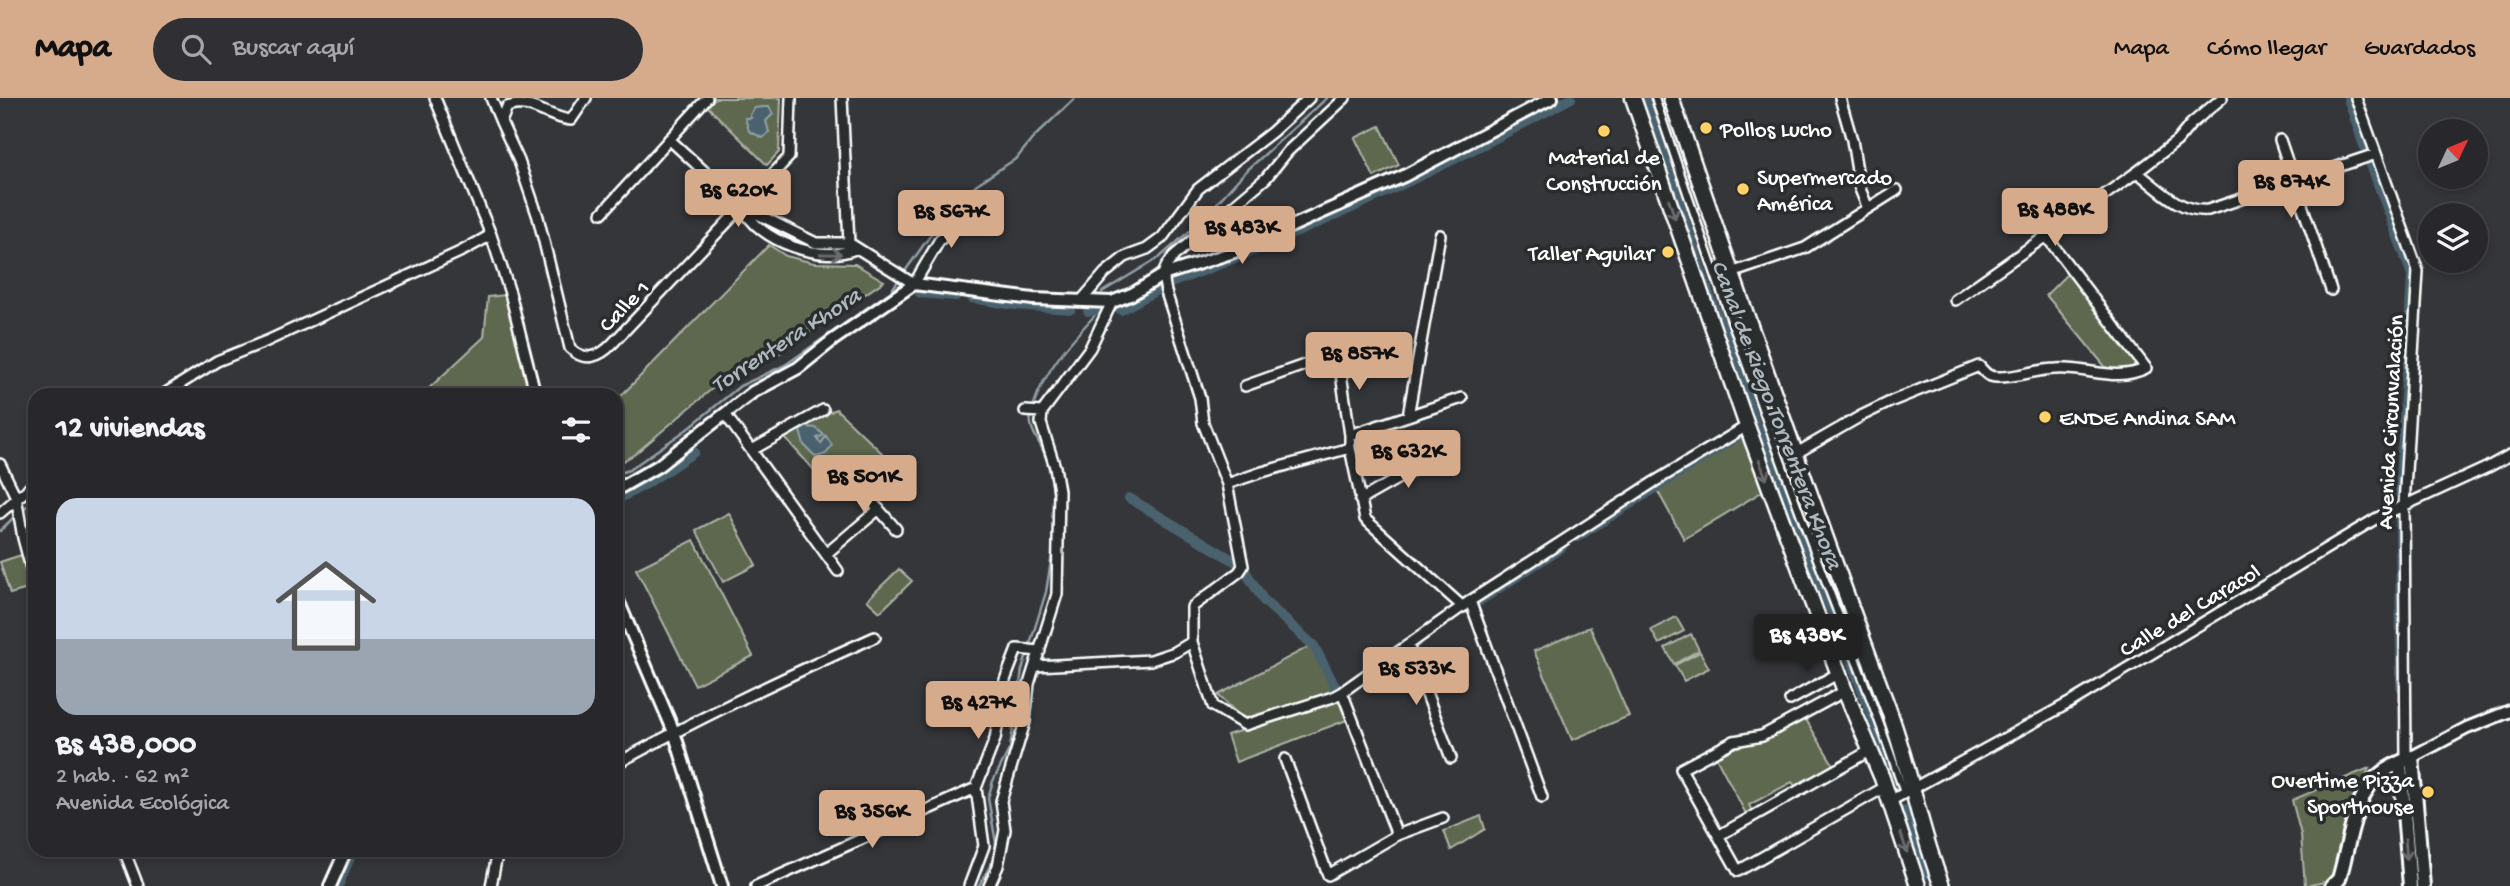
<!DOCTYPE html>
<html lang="es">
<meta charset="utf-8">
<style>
body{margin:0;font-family:"Gochi Hand",sans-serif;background:#303034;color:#f1f3f6;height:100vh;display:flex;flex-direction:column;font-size:26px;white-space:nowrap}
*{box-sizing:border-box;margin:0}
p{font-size:23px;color:#a5a6a9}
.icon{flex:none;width:38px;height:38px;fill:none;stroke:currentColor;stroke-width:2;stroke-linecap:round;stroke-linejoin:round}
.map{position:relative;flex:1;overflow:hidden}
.side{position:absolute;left:28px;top:290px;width:595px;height:469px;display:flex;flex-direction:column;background:#28282c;border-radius:21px;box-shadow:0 4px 10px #0003,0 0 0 2px #444448}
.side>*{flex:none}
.needle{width:46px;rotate:46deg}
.tools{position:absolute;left:2418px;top:21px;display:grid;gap:14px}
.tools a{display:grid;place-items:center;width:70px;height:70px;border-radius:50%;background:#28282c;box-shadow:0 4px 10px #0003,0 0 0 2px #444448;font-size:35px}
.price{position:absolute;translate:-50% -60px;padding:0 16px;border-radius:7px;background:#d6ab8b;color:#111;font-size:23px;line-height:46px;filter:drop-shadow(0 2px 4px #0008)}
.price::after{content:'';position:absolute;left:50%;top:42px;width:21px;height:16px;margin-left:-10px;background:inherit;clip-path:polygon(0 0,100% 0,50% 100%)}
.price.selected{background:#222;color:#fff}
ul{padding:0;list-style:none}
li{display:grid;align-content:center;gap:14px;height:371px;padding:0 28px}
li+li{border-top:2px solid #444448}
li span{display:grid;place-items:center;height:217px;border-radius:21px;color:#555}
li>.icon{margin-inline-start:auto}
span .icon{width:126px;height:126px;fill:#fffc;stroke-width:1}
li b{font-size:30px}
h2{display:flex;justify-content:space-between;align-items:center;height:84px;padding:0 28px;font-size:30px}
header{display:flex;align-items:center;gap:42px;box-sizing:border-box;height:98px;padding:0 35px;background:#d6ab8b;color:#111}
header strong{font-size:33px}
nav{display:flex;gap:38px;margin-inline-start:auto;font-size:24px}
.search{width:490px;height:63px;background:#303034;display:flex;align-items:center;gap:18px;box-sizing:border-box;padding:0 24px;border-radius:38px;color:#a5a6a9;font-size:26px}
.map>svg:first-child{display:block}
</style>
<header>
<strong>Mapa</strong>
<div class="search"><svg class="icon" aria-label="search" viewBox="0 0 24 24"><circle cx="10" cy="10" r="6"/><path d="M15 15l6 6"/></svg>Buscar aquí</div>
<nav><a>Mapa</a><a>Cómo llegar</a><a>Guardados</a></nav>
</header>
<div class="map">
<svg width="2510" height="788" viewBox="0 0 2510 788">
<rect width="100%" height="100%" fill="#35363a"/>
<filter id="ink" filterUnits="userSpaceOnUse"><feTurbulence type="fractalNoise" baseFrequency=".0143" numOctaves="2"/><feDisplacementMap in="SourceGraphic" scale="14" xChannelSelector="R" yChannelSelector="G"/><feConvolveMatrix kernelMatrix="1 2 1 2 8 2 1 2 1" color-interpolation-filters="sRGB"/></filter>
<g filter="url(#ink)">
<path fill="#5d684f" stroke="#aeb4a7" stroke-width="2" d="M715,0H781L779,54L767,67L707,8Z
M1380,28L1399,67L1374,79L1355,40Z
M769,147L786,158L814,165L855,166L884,183L778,256L726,279L635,356L616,367V303Z
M2068,175L2134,259V269C2126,276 2117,273 2107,271L2046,197Z
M505,197L529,297H424V295L484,239L488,199Z
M836,311L882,355L836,396L784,339Z
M1742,339L1763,393L1684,441L1657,392Z
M729,415L756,467L723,484L696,432Z
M694,442L753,558L695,587L636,471Z
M21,457L31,490L10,496L0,464Z
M899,471L912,483L880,514L867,502Z
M1676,519L1684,533L1659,546L1651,532Z
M1590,529L1629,618L1572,642L1534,553Z
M1691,536L1699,552L1674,566L1665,550Z
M1310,548L1335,593L1248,621L1242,620L1218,597Z
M1700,554L1709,570L1684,583L1675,567Z
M1336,603L1340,606L1347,622L1236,664L1227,637Z
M1805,620L1834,668L1796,689L1792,684L1749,707L1752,713L1746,716L1716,659L1735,649L1763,643Z
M2369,670L2344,731L2337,767L2333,778L2325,784L2305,788L2301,737L2292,702Z
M1481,718L1485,731L1451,752L1444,733Z"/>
<path fill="#4a626e" stroke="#92a1a8" stroke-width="2" d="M764,9H769L773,16L766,23L769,34L763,40L749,33L745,20H751L750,17L754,10Z
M806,329L816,330L824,337L817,340L821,346L826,338L832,347L826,356L816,359L804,347L800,333Z"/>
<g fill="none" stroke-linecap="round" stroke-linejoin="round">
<path stroke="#92a1a8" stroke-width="2.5" d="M1102,194L1160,159L1200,124L1243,76L1327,0
M1033,309C1044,272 1073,240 1100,212
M1031,316C1028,332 1040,343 1045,357C1053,379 1054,401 1054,424
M616,376L629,372L686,332L740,288L785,267L891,193L944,118L962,99L977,86L1017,60L1034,39L1075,0
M21,413L35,402
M0,433L16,417
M979,788L993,762L996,745L988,700L993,683L1010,650L1022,572L1046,494L1054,444"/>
<path stroke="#4a626e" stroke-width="10" d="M1644,0L1711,202L1743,275L1745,294L1756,328L1766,344L1894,674
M2348,0L2364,48
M2370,64L2412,177L2399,403
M1168,186C1308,134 1441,71 1571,0
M920,195L956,198
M972,200L1015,207L1071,211
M1121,212L1157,192
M1088,213L1108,212
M1129,400L1236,464
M616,402L646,386L694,354
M2400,422L2401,589
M1577,439L1742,336
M1247,476L1264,503L1314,548L1336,590
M1479,503L1562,449
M1906,712L1926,776
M338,788L353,752"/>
<defs>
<path id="pedestrian" d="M1655,0C1703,143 1752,285 1804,426C1837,516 1874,604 1904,695"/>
<path id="minor" d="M435,0L491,137L510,195L536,298
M491,0L501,24
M586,0L571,22C547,20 530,0 507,9L501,24L519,63L538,119L570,250C585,265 600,259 613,245L789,59L791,0
M842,0L849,145
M1345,0L1288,53L1266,80L1175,157C1162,172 1162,174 1166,194L1200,300L1203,325L1227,386L1243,468L1239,474L1192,509V544L1213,608L1245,627L1333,599L1342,594L1470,503L1654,384L1747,328
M1840,0L1852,42L1860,91L1867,108
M2356,0L2418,173L2404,407L2406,662
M669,41L743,109L816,145H849L914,186L939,143L972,106
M2280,42L2331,192
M2137,74C2158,90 2180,115 2208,112L2376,56
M743,109C757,143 824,167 857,150
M602,115L707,0
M1731,175L1805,150L1897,92
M1955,202L2137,74L2177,43L2191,26L2222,0
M1081,203L1105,175L1125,159L1147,151L1162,140L1198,91L1272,34L1309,0
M1245,288L1338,255L1350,337V350L1365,421L1463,509
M161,298L217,263L267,243L462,153L491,137
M1025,313L1042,314
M725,316L838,473
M1408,318L1440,137
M1350,337L1462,300
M752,352L823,312
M1795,356L1861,318L1892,303L1979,268C1985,275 1988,279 1997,279C2016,280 2037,271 2056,271C2088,269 2116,285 2146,270L2046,138
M0,366L16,399L23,440L35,485
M854,383L896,431
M1227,386L1262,374L1350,350
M1360,402L1441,356
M0,415L35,385
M826,456L879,411
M1470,503L1542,699
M1408,547L1451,660
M1036,568L1151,562L1175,554L1192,544
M1845,593L1762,638L1734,643L1681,671L1738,773L1885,689
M1342,594L1397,737
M1790,602L1839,575
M1285,661L1328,777L1397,737L1443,720
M616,666C700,619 787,578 875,539
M1890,703L2071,604L2377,420L2488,369L2510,357
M1718,738L1871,652
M124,752L138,788
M491,788L498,752
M756,788L976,690
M969,788L984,748L976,690L995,641L1005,582L1017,551L1040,553
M989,788L998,768L1005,732L1001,703L1025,624L1029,586L1057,496L1059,393L1055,369L1041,325L1042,314L1090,250L1112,204"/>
<path id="tertiary" d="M616,392L658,368L753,294L798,270L833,242L914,186L1033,201L1112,204L1132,196L1163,177L1234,154L1404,78L1552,0
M616,498L674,634L722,788
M2412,659L2467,630L2510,613
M330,788L346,752"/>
<path id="secondary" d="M2400,665L2410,788
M2332,788L2339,781C2348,752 2353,704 2374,682C2384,671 2398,665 2412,659L2423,788"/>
<path id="primary" d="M1633,0L1747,328L1845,593L1882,680L1918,788
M1671,0C1741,204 1813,408 1888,610C1910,669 1919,730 1942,788"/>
</defs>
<use href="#pedestrian" stroke="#fff" stroke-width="11"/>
<use href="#minor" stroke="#fff" stroke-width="14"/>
<use href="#tertiary" stroke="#fff" stroke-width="16"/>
<use href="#secondary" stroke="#fff" stroke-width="18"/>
<use href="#primary" stroke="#fff" stroke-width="19"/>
<use href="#pedestrian" stroke="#2a2d2e" stroke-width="6"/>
<use href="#minor" stroke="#2a2d2e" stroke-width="9"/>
<use href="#tertiary" stroke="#2a2d2e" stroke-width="10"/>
<use href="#secondary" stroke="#2a2d2e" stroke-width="12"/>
<use href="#primary" stroke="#2a2d2e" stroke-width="14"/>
</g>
<defs><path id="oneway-shaft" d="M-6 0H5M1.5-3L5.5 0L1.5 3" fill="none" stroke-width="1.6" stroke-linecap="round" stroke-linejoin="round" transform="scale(1.75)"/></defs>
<g stroke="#6a6c6d">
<use href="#oneway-shaft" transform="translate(1672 111) rotate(71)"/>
<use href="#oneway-shaft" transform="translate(831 156) rotate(-1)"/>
<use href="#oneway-shaft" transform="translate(1763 372) rotate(69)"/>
<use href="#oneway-shaft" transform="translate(1904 745) rotate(71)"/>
<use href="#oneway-shaft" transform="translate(2406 751) rotate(85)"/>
</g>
</g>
<g fill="#ffd166" stroke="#2a2d2e" stroke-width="2.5">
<circle cx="1706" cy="30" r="7"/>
<circle cx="1604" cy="33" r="7"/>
<circle cx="1743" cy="91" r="7"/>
<circle cx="1668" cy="154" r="7"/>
<circle cx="2045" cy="319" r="7"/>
<circle cx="2428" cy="694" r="7"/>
</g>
<g text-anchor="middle" stroke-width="7" stroke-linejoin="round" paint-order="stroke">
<g font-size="23" fill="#fff" stroke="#2a2d2e" text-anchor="start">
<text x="1720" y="38">Pollos Lucho</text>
<text x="1604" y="66" text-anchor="middle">Material de<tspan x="1604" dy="26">Construcción</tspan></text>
<text x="1757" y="86">Supermercado<tspan x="1757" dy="26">América</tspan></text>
<text x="1654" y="162" text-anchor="end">Taller Aguilar</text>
<text x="2059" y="327">ENDE Andina SAM</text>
<text x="2414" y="689" text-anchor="end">Overtime Pizza<tspan x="2414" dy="26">Sporthouse</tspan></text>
</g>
<g font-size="23" fill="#fff" stroke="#2a2d2e">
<text transform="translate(623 207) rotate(-46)" y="8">Calle 1</text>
<text transform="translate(2389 324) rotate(-87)" y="8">Avenida Circunvalación</text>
<text transform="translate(2189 511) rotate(-31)" y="8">Calle del Caracol</text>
</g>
<g font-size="24" font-style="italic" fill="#aeb8be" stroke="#2a2d2e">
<text transform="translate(785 241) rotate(-33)" y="8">Torrentera Khora</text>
<text transform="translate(1778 316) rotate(69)" y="8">Canal de Riego Torrentera Khora</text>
</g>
</g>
</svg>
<div class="tools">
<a><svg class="needle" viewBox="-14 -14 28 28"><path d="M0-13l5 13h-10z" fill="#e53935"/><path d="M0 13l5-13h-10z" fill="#a5a6a9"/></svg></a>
<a><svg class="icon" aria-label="layers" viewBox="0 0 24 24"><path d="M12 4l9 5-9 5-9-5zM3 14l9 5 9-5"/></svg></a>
</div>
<b class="price" style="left:2291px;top:122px">Bs 874K</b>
<b class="price" style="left:738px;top:131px">Bs 620K</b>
<b class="price" style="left:2055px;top:150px">Bs 488K</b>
<b class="price" style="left:951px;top:152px">Bs 567K</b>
<b class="price" style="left:1242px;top:168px">Bs 483K</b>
<b class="price" style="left:1359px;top:294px">Bs 857K</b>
<b class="price" style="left:1408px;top:392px">Bs 632K</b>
<b class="price" style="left:864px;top:417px">Bs 501K</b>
<b class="price selected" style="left:1807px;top:576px">Bs 438K</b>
<b class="price" style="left:1416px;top:609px">Bs 533K</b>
<b class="price" style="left:978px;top:643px">Bs 427K</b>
<b class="price" style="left:872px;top:752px">Bs 356K</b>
<section class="side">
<h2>12 viviendas<svg class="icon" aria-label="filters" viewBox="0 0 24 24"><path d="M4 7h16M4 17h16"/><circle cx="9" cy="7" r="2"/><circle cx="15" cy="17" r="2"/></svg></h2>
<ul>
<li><span style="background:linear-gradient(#c9d6e8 65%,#9aa5b1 0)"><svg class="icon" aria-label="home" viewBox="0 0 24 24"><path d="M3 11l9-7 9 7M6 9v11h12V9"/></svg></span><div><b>Bs 438,000</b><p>2 hab. · 62 m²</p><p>Avenida Ecológica</p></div></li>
</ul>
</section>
</div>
